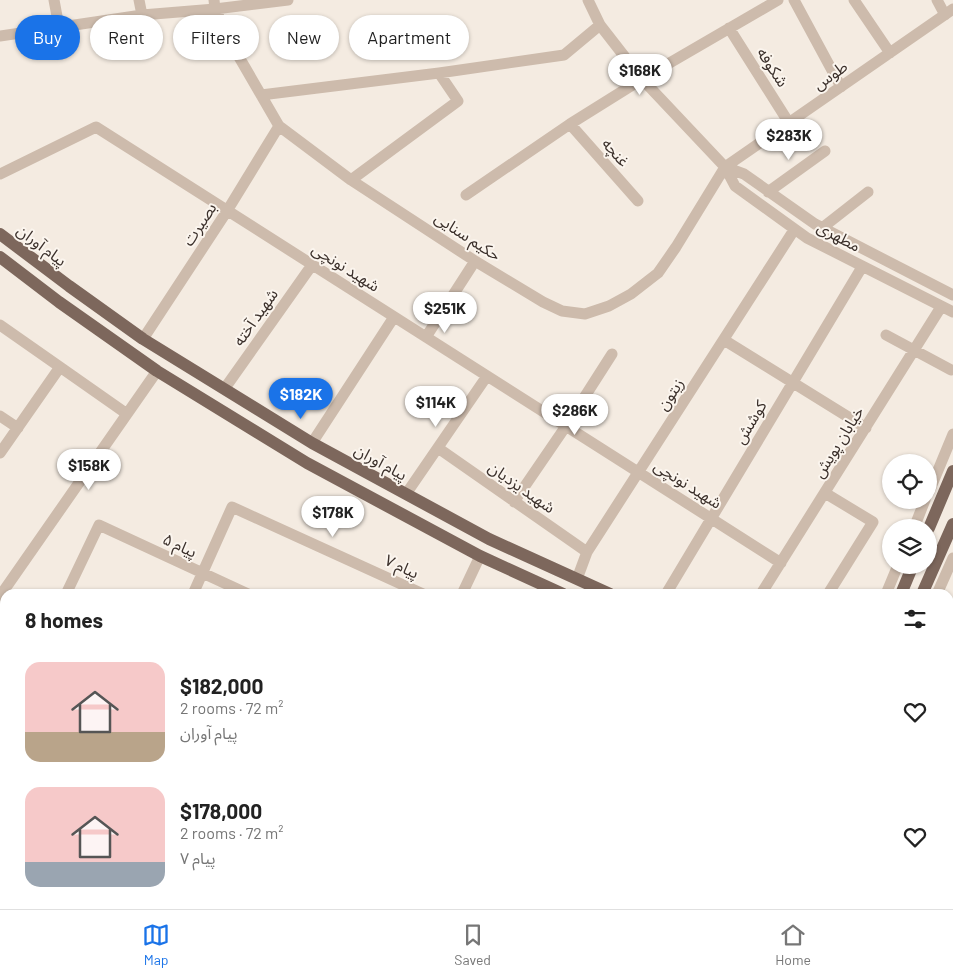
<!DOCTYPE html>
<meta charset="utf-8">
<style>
body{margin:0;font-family:Barlow,"Noto Sans Arabic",sans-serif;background:#f6f6f6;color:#222;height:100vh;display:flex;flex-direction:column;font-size:19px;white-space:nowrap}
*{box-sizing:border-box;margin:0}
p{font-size:16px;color:#767676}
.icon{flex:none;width:28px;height:28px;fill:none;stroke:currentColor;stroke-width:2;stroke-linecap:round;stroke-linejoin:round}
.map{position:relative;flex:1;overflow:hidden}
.sheet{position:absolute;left:0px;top:589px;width:954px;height:321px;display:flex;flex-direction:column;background:#fff;border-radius:15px 15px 0 0;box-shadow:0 1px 4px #0004}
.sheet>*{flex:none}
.hud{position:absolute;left:15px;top:15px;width:500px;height:45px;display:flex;gap:10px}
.fabs{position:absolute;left:882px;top:454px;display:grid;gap:10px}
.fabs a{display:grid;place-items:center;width:55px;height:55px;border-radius:50%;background:#fff;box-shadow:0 1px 4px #0004;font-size:25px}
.price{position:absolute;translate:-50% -42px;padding:0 11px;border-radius:18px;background:#fff;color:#222;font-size:16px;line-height:32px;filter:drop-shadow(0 1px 2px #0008)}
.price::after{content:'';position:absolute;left:50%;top:30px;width:15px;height:11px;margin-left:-8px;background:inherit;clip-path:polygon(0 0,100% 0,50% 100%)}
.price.on{background:#1a73e8;color:#fff}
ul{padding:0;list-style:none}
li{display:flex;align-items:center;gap:15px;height:125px;padding:0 25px}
li span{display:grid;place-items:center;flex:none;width:140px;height:100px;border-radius:15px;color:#555}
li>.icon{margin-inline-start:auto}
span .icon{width:60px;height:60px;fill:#fffc;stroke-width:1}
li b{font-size:21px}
h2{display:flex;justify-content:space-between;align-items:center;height:60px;padding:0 25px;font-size:21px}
.chip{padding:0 18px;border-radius:22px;background:#fff;box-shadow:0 1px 4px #0004;font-size:18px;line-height:45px}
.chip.on{background:#1a73e8;color:#fff}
.tabs{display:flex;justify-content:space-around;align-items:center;height:70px;border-top:1px solid #e0e0e0;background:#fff;font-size:14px;color:#767676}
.tabs a{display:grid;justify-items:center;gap:2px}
.tabs .on{color:#1a73e8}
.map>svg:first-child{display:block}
</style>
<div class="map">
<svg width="953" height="909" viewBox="0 0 953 909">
<rect width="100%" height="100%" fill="#f4ebe1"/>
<path fill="#b8c4a0" d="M0,747L5,760V833L0,822Z"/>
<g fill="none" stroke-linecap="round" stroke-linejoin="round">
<path stroke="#cdbbac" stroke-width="11" d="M54,0L59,27
M139,0L142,15
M214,0L215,9L239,57L279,126L351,180L475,261L543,302L562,311L585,314L609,306L631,294L658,273L676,247L725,167L953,9
M588,0L600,25L642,79L725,167L735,186L807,238L953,312
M794,0L841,87
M854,0L890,53
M937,0L945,15
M729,28L789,123
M0,36L142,15L215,9L288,0
M261,95L439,73L564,55L600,25
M570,124L638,201
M725,167L744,174L815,224L953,295
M0,174L96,127L781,563
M351,180L458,101L439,73
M768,192L825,151
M466,195L570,124L642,79L778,0
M822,228L868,192
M0,325L60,367
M886,335L951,370
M426,337L475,261
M143,339L227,211L279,126
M724,340L866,428
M225,388L312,265
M0,416L18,428
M312,443L394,317
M438,448L587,552
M0,453L60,367L127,414
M929,492L953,434
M825,493L873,522L828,594
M406,494L487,376
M514,502L566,426L612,354
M914,528L925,500
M577,579L587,552L794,230
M71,594L67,592L99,525L248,594
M193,594L232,507L423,594
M462,594L480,556
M666,594L862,267
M761,594L941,307
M886,594L898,565
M937,594L953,558
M0,596L157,371
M0,641L5,643
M949,778L953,780
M0,873L5,868
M108,905L117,909
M342,905V909
M380,905L389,909
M562,905L570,909
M153,909L155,905
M231,909L233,905
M731,909L733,905
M799,909L801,905"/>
<path stroke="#7d675c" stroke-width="12" d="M0,234L69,286L143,339L312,443L489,539L610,594
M0,257L59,302L157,371L307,463L480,556L563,594
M929,528L953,471
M901,594L913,565
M922,594L953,524
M949,744L953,745
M949,761L953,763
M754,909L756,905
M784,909L786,905"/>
</g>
<g text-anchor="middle" stroke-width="4" stroke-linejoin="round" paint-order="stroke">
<g font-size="16" fill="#3b302b" stroke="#fbf5ee">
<text transform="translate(773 67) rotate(57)" y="6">شکوفه</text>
<text transform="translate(830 75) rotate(-35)" y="6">طوس</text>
<text transform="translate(616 152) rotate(48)" y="6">غنچه</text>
<text transform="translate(199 224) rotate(-57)" y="6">بصیرت</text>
<text transform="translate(468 236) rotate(33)" y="6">حکیم سنایی</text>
<text transform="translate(839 236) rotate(28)" y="6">مطهری</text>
<text transform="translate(42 245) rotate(37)" y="6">پیام آوران</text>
<text transform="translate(346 267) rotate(32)" y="6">شهید نونچی</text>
<text transform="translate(255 317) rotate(-55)" y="6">شهید آخته</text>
<text transform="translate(670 394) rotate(-57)" y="6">زیتون</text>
<text transform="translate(750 422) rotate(-59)" y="6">کوشش</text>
<text transform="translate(838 442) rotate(-58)" y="6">خیابان پویش</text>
<text transform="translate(381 462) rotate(29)" y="6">پیام آوران</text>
<text transform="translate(688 484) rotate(32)" y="6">شهید نونچی</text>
<text transform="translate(522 487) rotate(35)" y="6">شهید یزدیان</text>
<text transform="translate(180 545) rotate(25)" y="6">پیام ۵</text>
<text transform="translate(402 566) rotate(25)" y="6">پیام ۷</text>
</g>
</g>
</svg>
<div class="fabs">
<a><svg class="icon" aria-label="locate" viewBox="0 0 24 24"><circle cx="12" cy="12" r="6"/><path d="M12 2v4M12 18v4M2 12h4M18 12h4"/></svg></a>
<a><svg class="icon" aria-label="layers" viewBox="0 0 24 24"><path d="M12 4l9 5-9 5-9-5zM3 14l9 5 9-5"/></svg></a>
</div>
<b class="price" style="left:640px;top:96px">$168K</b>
<b class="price" style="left:789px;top:161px">$283K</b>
<b class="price" style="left:445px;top:334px">$251K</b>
<b class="price on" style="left:301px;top:420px">$182K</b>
<b class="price" style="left:436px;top:428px">$114K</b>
<b class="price" style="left:575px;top:436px">$286K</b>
<b class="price" style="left:89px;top:491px">$158K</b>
<b class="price" style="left:333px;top:538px">$178K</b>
<div class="hud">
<a class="chip on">Buy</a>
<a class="chip">Rent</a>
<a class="chip">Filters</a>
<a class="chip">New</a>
<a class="chip">Apartment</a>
</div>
<section class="sheet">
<h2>8 homes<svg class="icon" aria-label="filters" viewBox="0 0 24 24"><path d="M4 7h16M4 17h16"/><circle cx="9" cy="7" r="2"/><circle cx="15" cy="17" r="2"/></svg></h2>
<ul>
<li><span style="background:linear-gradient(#f6c9c9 70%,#b9a48a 0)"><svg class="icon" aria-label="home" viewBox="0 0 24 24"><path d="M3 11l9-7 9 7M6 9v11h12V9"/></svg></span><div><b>$182,000</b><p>2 rooms · 72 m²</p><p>پیام آوران</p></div><svg class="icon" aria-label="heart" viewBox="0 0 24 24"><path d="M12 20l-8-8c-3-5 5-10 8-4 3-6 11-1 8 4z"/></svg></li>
<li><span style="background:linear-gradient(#f6c9c9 75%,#9aa5b1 0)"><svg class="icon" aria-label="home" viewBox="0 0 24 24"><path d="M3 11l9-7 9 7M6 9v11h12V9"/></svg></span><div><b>$178,000</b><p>2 rooms · 72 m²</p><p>پیام ۷</p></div><svg class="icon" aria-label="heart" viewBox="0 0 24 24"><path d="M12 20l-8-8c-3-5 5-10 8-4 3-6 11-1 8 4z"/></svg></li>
</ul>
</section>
</div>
<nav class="tabs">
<a class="on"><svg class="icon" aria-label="map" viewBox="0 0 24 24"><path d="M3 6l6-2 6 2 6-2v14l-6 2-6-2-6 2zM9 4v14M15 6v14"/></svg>Map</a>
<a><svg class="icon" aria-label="saved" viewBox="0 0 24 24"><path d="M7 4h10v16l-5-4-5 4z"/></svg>Saved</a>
<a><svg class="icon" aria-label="home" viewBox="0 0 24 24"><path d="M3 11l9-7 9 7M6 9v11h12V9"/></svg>Home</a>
</nav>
